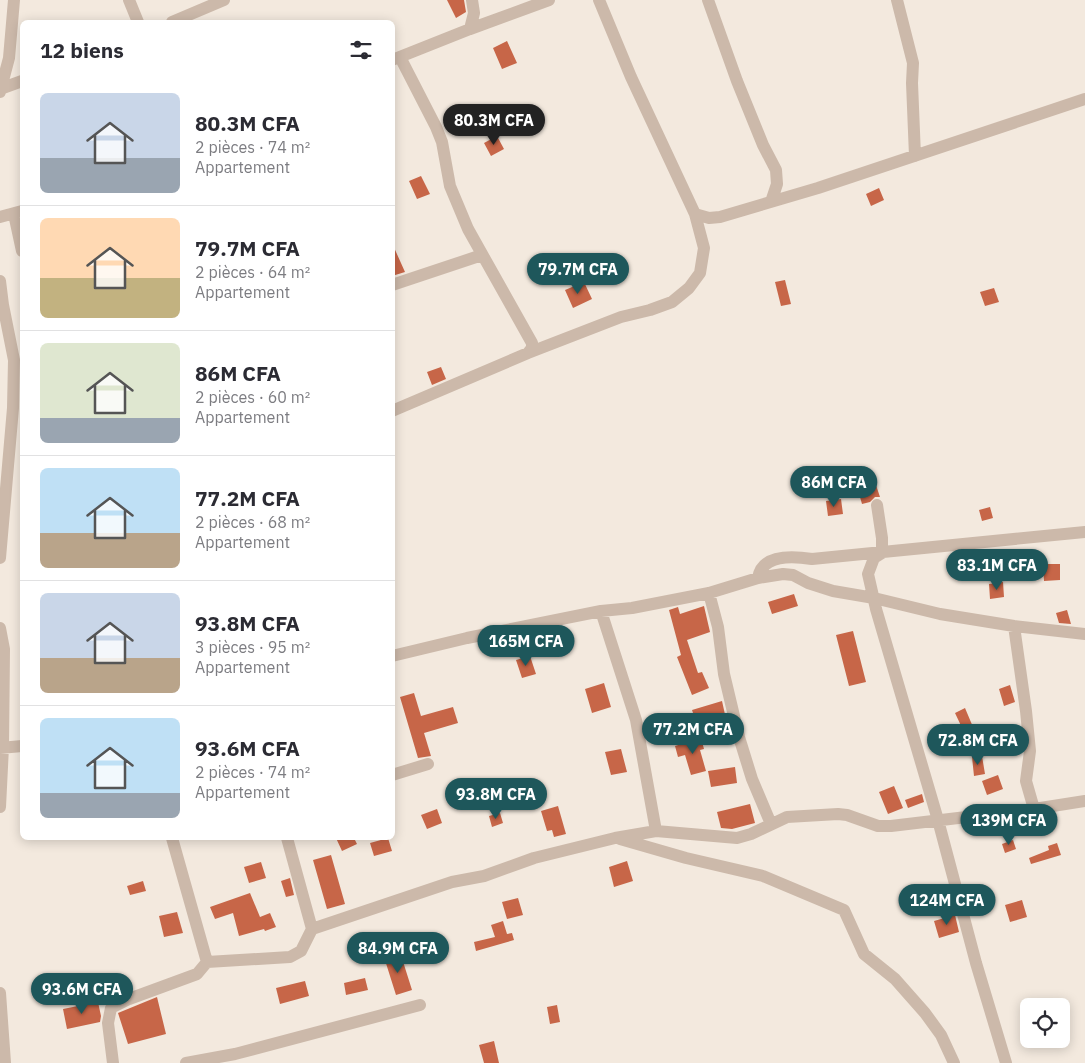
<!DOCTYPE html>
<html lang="fr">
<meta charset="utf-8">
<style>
body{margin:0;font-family:"IBM Plex Sans",sans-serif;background:#f7f7f7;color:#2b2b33;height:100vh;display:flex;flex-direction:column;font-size:19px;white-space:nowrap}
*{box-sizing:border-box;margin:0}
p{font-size:16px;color:#7c7c81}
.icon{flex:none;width:28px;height:28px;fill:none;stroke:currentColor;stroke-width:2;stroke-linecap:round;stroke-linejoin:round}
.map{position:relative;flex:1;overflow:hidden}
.side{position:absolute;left:20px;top:20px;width:375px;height:820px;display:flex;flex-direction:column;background:#fff;border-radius:8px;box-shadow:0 2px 12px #0003}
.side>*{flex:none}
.buttons{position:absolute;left:1020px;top:998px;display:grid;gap:10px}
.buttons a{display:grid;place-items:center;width:50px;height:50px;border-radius:8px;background:#fff;box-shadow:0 2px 12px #0003;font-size:25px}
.price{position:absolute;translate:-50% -42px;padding:0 11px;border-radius:18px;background:#1e575b;color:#fff;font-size:16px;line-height:32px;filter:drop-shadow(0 1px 2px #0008)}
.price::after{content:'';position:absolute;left:50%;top:30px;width:15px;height:11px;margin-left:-8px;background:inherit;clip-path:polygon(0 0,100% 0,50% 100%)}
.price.active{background:#222;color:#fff}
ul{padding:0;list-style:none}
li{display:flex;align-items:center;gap:15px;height:125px;padding:0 20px}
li+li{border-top:1px solid #e1e1e2}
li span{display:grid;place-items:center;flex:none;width:140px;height:100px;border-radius:8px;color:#555}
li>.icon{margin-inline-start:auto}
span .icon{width:60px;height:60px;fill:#fffc;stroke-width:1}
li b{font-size:21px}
h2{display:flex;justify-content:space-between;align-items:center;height:60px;padding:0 20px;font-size:21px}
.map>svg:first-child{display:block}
</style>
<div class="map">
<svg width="1085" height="1063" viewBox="0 0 1085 1063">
<rect width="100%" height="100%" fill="#f3e9de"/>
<path fill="#c76648" d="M447,0H464L466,12L456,18Z
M507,41L517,63L502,69L493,48Z
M497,136L504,149L491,156L484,143Z
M421,176L430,194L417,199L409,181Z
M879,188L884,200L871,206L866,194Z
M392,243L405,272L392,276Z
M785,280L791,304L781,306L775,282Z
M584,282L592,299L573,308L565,290Z
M994,288L999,302L985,306L980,292Z
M441,367L446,379L432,385L427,372Z
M876,485L880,497H875L870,502L862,504L858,490Z
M841,499L843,514L828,516L826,501Z
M990,507L993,518L982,521L979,510Z
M1043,564H1060V580L1044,581Z
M1003,582L1004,597L990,599L989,584Z
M794,594L798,606L772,614L768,602Z
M704,606L710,632L687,640L698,673L702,672L709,688L692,695L677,657L681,655L669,610L678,607L680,614Z
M1067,610L1071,624L1059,623L1056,613Z
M853,631L866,682L849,686L836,635Z
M530,656L536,674L522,678L516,660Z
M604,683L611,707L592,713L585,689Z
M1010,685L1015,702L1004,706L999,689Z
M414,693L421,716L453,707L458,723L424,733L431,756L418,758L400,697Z
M722,701L726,719L717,721V719L697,725L692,710Z
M965,708L973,727L964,732L955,713Z
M701,738L704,749L700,750L706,771L691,775L685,755L678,757L675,746Z
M621,749L627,772L611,775L605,752Z
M982,756L985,774L974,776L972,757Z
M735,767L737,783L711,787L708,771Z
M998,775L1003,789L987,795L982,781Z
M894,786L903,808L888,814L879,792Z
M922,794L924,802L908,808L905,800Z
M750,804L755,823L732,829L721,828L717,812Z
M558,806L566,834L554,837L552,830L547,831L541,811Z
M437,809L442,823L427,829L421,815Z
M500,813L503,823L492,827L489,816Z
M336,838H354L357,844L342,851Z
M388,838L392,851L374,856L370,843Z
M1013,840L1016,849L1005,853L1002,844Z
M1057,843L1061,855L1031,864L1029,858L1049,850L1048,846Z
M331,855L345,904L327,909L313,860Z
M627,861L633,881L614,887L609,867Z
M261,862L266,878L249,883L244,867Z
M290,878L294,895L286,897L281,881Z
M143,881L146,891L130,895L127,886Z
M250,893L260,917L270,913L276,927L265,931L264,929L239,936L233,913L215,919L210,907Z
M518,898L523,915L507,919L502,902Z
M1022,900L1027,917L1010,922L1005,905Z
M177,912L183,933L164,937L159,916Z
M955,915L959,932L939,938L934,921Z
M503,921L507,934L512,933L514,940L476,951L474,942L495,937L491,925Z
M400,952L412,990L396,995L384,957Z
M365,978L368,990L346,995L344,983Z
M305,981L309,996L280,1004L276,988Z
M157,997L166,1034L128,1044L118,1013Z
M98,1002L101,1016L100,1022L67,1029L63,1009Z
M557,1005L560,1022L550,1024L547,1007Z
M494,1041L499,1063H484L479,1045Z"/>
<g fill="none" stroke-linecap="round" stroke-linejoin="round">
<path stroke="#ccb9aa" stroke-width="12" d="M129,0L138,22
M708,0L737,81L763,145L776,170L777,184L771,202
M897,0L913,63L912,83L915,156
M172,22L224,0
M470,29L474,13L472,0
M400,57L436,127L442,142L450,186L468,229L532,343V348L528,353
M392,60L470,29L549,0
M0,89L22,81
M0,92L9,58L14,0
M14,214L22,251
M695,214L709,218L720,217L818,188L1085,99
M0,217L22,211
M0,281L3,305L14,360L13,408L0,558
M392,285L482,255
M392,411L528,353L621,317L650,310L672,302L689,288L700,273L704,248L695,214L631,77L599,0
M877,505L882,538V553L874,558L868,574L876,609L938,820L976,963L1006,1063
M758,578L783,574L793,575L808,583L833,591L874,598L940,614L1014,626L1085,634
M709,593L718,627L724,674L739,737L752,779L771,824
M601,611L636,720L656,831
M1014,626L1026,711L1030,751L1026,781L1034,809
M0,628L4,649L3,747L0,807
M392,656L467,638L601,611L632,608L709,593L758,578C762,554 793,556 812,559L1085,532
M0,748L22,746
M392,775L428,764
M172,838L207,962
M620,839L686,858L763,876L844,910L864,954L895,979L925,1013L941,1035L954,1063
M312,929L452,882L484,876L534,858L615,838L656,831L737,838L751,834L787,817L838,814L847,815L878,826H891L1034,809L1085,801
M0,993L5,1063
M113,1063L108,1023L111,1008L129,999L197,974L207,962L290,957L301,951L312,929L287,838
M186,1063L235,1054L420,1005"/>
</g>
</svg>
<div class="buttons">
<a><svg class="icon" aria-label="locate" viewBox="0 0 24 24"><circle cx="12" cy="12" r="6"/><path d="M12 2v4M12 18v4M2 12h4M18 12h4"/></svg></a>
</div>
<b class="price active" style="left:494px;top:146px">80.3M CFA</b>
<b class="price" style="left:578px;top:295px">79.7M CFA</b>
<b class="price" style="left:834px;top:508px">86M CFA</b>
<b class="price" style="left:997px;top:591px">83.1M CFA</b>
<b class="price" style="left:526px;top:667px">165M CFA</b>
<b class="price" style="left:693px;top:755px">77.2M CFA</b>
<b class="price" style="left:978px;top:766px">72.8M CFA</b>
<b class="price" style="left:496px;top:820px">93.8M CFA</b>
<b class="price" style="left:1009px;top:846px">139M CFA</b>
<b class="price" style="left:947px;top:926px">124M CFA</b>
<b class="price" style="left:398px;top:974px">84.9M CFA</b>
<b class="price" style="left:82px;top:1015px">93.6M CFA</b>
<section class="side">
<h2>12 biens<svg class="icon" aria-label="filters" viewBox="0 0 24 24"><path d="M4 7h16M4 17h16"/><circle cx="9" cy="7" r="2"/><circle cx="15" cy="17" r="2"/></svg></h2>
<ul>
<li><span style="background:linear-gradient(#c9d6e8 65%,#9aa5b1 0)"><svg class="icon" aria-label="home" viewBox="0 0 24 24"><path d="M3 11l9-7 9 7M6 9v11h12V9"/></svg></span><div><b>80.3M CFA</b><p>2 pièces · 74 m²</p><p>Appartement</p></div></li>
<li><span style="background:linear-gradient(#ffd9b3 60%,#c2b280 0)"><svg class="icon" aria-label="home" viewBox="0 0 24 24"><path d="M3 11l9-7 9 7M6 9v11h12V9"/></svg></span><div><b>79.7M CFA</b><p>2 pièces · 64 m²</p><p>Appartement</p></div></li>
<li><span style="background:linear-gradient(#dfe7d0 75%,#9aa5b1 0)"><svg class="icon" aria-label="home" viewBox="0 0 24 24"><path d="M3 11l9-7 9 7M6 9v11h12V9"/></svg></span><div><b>86M CFA</b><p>2 pièces · 60 m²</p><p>Appartement</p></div></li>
<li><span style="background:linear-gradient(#bfe0f5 65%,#b9a48a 0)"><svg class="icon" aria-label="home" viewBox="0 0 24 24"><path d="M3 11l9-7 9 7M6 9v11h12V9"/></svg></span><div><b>77.2M CFA</b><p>2 pièces · 68 m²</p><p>Appartement</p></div></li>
<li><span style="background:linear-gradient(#c9d6e8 65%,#b9a48a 0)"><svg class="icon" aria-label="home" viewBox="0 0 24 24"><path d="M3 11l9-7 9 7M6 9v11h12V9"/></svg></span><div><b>93.8M CFA</b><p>3 pièces · 95 m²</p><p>Appartement</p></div></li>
<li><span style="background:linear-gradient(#bfe0f5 75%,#9aa5b1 0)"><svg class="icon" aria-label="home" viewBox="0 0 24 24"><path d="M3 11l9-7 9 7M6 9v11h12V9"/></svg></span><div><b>93.6M CFA</b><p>2 pièces · 74 m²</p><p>Appartement</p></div></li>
</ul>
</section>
</div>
